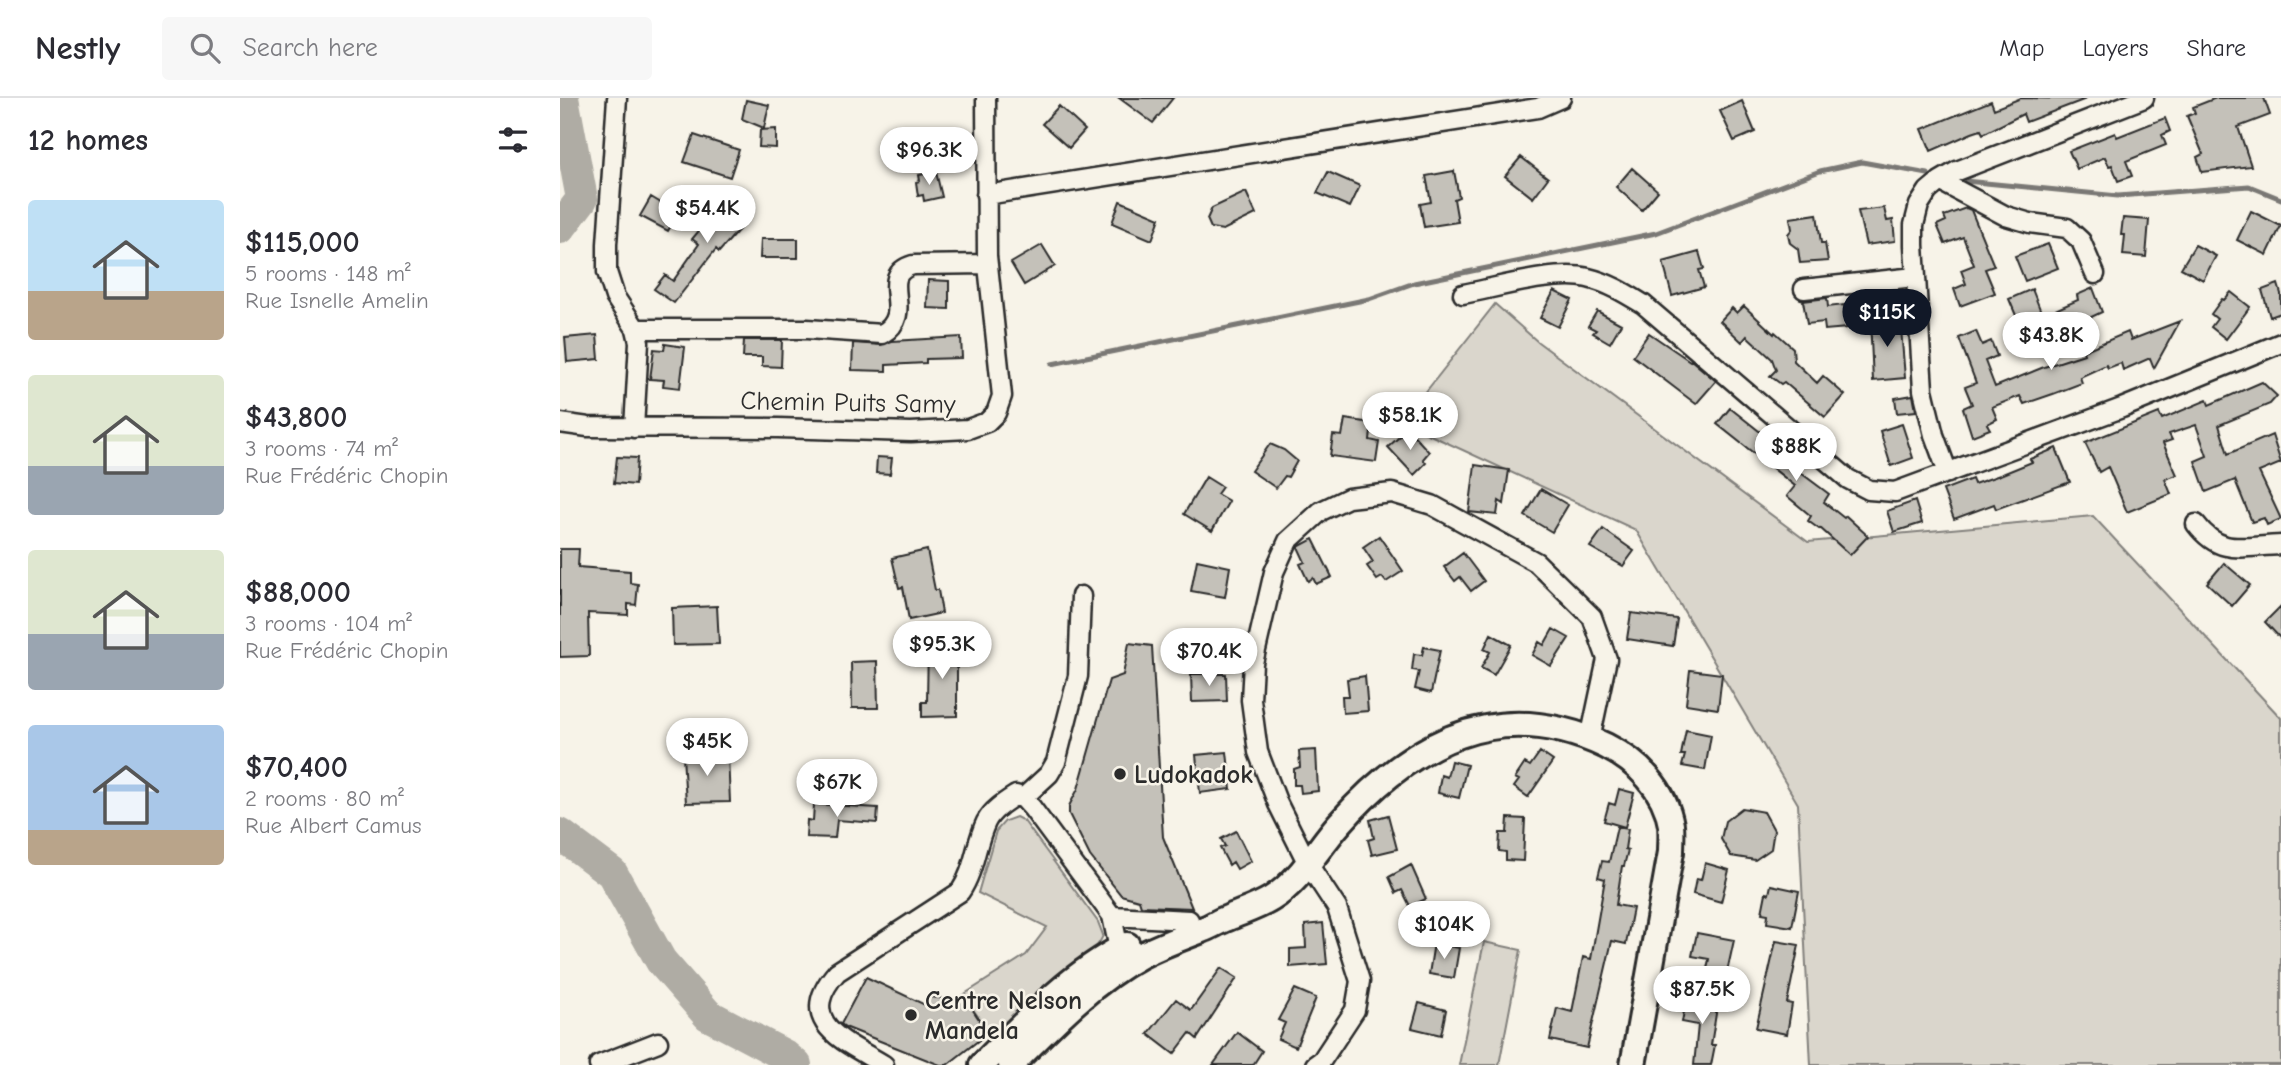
<!DOCTYPE html>
<meta charset="utf-8">
<style>
body{margin:0;font-family:"Comic Neue",sans-serif;background:#f7f7f7;color:#2b2b33;height:100vh;display:flex;flex-direction:column;font-size:26px;white-space:nowrap}
*{box-sizing:border-box;margin:0}
p{font-size:23px;color:#7c7c81}
.icon{flex:none;width:38px;height:38px;fill:none;stroke:currentColor;stroke-width:2;stroke-linecap:round;stroke-linejoin:round}
.map{position:relative;flex:1;overflow:hidden}
.sheet{display:flex;flex-direction:column;background:#fff;width:560px}
.sheet>*{flex:none}
.price{position:absolute;translate:-50% -60px;padding:0 16px;border-radius:24px;background:#fff;color:#222;font-size:23px;line-height:46px;filter:drop-shadow(0 2px 4px #0008)}
.price::after{content:'';position:absolute;left:50%;top:42px;width:21px;height:16px;margin-left:-10px;background:inherit;clip-path:polygon(0 0,100% 0,50% 100%)}
.price.active{background:#111827;color:#fff}
ul{padding:0;list-style:none}
li{display:flex;align-items:center;gap:21px;height:175px;padding:0 28px}
li span{display:grid;place-items:center;flex:none;width:196px;height:140px;border-radius:7px;color:#555}
li>.icon{margin-inline-start:auto}
span .icon{width:84px;height:84px;fill:#fffc;stroke-width:1}
li b{font-size:30px}
h2{display:flex;justify-content:space-between;align-items:center;height:84px;padding:0 28px;font-size:30px}
header{display:flex;align-items:center;gap:42px;box-sizing:border-box;height:98px;padding:0 35px;background:#fff;border-bottom:2px solid #e1e1e2}
header strong{font-size:33px}
nav{display:flex;gap:38px;margin-inline-start:auto;font-size:24px}
.search{width:490px;height:63px;background:#f7f7f7;display:flex;align-items:center;gap:18px;box-sizing:border-box;padding:0 24px;border-radius:7px;color:#7c7c81;font-size:26px}
main{display:flex;flex:1;min-height:0}
.map>svg:first-child{display:block}
</style>
<header>
<strong>Nestly</strong>
<div class="search"><svg class="icon" aria-label="search" viewBox="0 0 24 24"><circle cx="10" cy="10" r="6"/><path d="M15 15l6 6"/></svg>Search here</div>
<nav><a>Map</a><a>Layers</a><a>Share</a></nav>
</header>
<main>
<section class="sheet">
<h2>12 homes<svg class="icon" aria-label="filters" viewBox="0 0 24 24"><path d="M4 7h16M4 17h16"/><circle cx="9" cy="7" r="2"/><circle cx="15" cy="17" r="2"/></svg></h2>
<ul>
<li><span style="background:linear-gradient(#bfe0f5 65%,#b9a48a 0)"><svg class="icon" aria-label="home" viewBox="0 0 24 24"><path d="M3 11l9-7 9 7M6 9v11h12V9"/></svg></span><div><b>$115,000</b><p>5 rooms · 148 m²</p><p>Rue Isnelle Amelin</p></div></li>
<li><span style="background:linear-gradient(#dfe7d0 65%,#9aa5b1 0)"><svg class="icon" aria-label="home" viewBox="0 0 24 24"><path d="M3 11l9-7 9 7M6 9v11h12V9"/></svg></span><div><b>$43,800</b><p>3 rooms · 74 m²</p><p>Rue Frédéric Chopin</p></div></li>
<li><span style="background:linear-gradient(#dfe7d0 60%,#9aa5b1 0)"><svg class="icon" aria-label="home" viewBox="0 0 24 24"><path d="M3 11l9-7 9 7M6 9v11h12V9"/></svg></span><div><b>$88,000</b><p>3 rooms · 104 m²</p><p>Rue Frédéric Chopin</p></div></li>
<li><span style="background:linear-gradient(#a9c7e8 75%,#b9a48a 0)"><svg class="icon" aria-label="home" viewBox="0 0 24 24"><path d="M3 11l9-7 9 7M6 9v11h12V9"/></svg></span><div><b>$70,400</b><p>2 rooms · 80 m²</p><p>Rue Albert Camus</p></div></li>
</ul>
</section>
<div class="map">
<svg width="1721" height="967" viewBox="0 0 1721 967">
<rect width="100%" height="100%" fill="#f7f3e8"/>
<filter id="ink" filterUnits="userSpaceOnUse"><feTurbulence type="fractalNoise" baseFrequency=".0143" numOctaves="2"/><feDisplacementMap in="SourceGraphic" scale="14" xChannelSelector="R" yChannelSelector="G"/><feConvolveMatrix kernelMatrix="1 2 1 2 8 2 1 2 1" color-interpolation-filters="sRGB"/></filter>
<g filter="url(#ink)">
<path fill="#dad6cc" stroke="#82807c" stroke-width="2" d="M935,206L978,244L1248,444L1533,418L1721,620V967H1251L1238,706L1076,432L842,324Z
M456,719L464,723L538,824L543,837C537,859 456,923 435,943L403,897L466,857L487,829L418,795L436,733L445,723Z
M924,844L961,852L939,967H899Z"/>
<g fill="none" stroke-linecap="round" stroke-linejoin="round">
<path stroke="#7a7874" stroke-width="5" d="M1405,83L1558,98L1689,88L1721,101
M492,266L809,201L854,185L1096,135L1260,73L1302,64L1368,76"/>
<path stroke="#afaca4" stroke-width="32" d="M0,130L22,101L3,0
M0,736L52,775L101,863L148,917L224,957L236,967"/>
</g>
<path fill="#c4c1b9" stroke="#2b2b2b" stroke-width="2" d="M559,0H613L593,25Z
M1461,0L1526,1L1466,24L1463,16L1423,36L1421,32L1412,35L1371,53L1362,31L1431,3L1434,11Z
M1656,0H1704L1710,17L1678,29L1691,68L1642,74L1637,59L1643,56L1627,18L1635,15L1633,9Z
M186,2L209,7L204,30L182,21Z
M1182,3L1195,34L1174,43L1160,13Z
M499,8L525,32L509,50L482,26Z
M1605,20L1610,33L1602,37L1606,47L1566,63L1572,78L1558,83L1552,67L1549,68L1545,59L1517,71L1509,53L1555,35L1557,39Z
M216,31V50L199,49L200,32Z
M134,37L179,52L170,79L124,64Z
M961,59L988,80L973,100L945,78Z
M1072,70L1098,93L1082,112L1056,89Z
M894,73L899,99L894,101L898,124L864,129L860,106L871,104L866,78Z
M376,74L382,99L364,103L363,97L358,98L356,84L360,83L359,77Z
M768,74L800,88L790,109L757,95Z
M686,94L696,116L663,132L651,130L647,121L652,110Z
M170,96L190,114V119L159,154L156,151L114,205L94,191L105,177L113,183L139,146L132,141Z
M91,99L116,114V119L108,133L80,118Z
M560,103L600,120L592,142L552,125Z
M1324,110L1327,123L1333,122L1335,143L1306,147L1298,113Z
M1406,110L1411,112L1434,168L1425,171L1435,195L1400,208L1394,191L1406,186L1401,172L1414,167L1403,139L1385,146L1377,127L1386,123L1384,118Z
M1691,113L1721,128L1707,157L1677,142Z
M1257,116L1261,145H1265L1268,163L1240,165L1238,151L1230,145L1228,136L1232,131L1230,120Z
M1563,120L1589,122L1586,159L1563,157L1565,137H1561Z
M201,141H238V160H200Z
M1488,146L1498,170L1465,183L1455,158Z
M482,147L495,168L464,187L451,165Z
M1635,147L1656,158L1643,182L1621,170Z
M1139,154L1144,171L1139,172L1144,189L1112,198L1103,164Z
M368,182L389,183V211L367,210Z
M1718,186L1721,196V215L1710,219L1702,192Z
M1533,190L1542,214L1504,232L1495,212L1518,202L1517,197Z
M1472,191L1487,229L1465,239L1449,201Z
M994,193L1012,202L998,229L980,220Z
M1671,194L1690,209L1666,241L1651,229L1657,221L1651,216L1662,201L1664,202Z
M1267,200L1268,209L1284,207L1287,230L1265,232L1264,224L1247,226L1243,203Z
M1184,208L1214,236L1215,234L1233,250L1234,263L1257,285L1263,278L1285,297L1265,319L1224,284L1221,286L1210,278L1216,272L1212,261L1187,238L1182,244L1160,223L1172,210L1177,215Z
M1037,213L1061,226L1050,245L1033,235L1036,232L1028,228Z
M1340,218L1345,280L1313,283L1310,220Z
M1620,223L1594,270L1590,260L1563,272L1561,265L1548,270L1546,267L1520,279L1522,285L1493,296L1464,306L1460,298L1432,309L1437,321L1427,326L1430,331L1412,338L1403,310L1412,306L1405,289L1416,285L1399,240L1416,233L1422,247L1431,243L1437,258L1425,263L1435,289L1484,269L1524,256L1523,253L1568,234L1571,242Z
M1089,235L1130,263L1131,262L1156,283L1136,306L1073,258Z
M37,237L39,261L7,264L5,240Z
M401,239L402,260L366,261V265L326,267V273L292,272L293,245L321,247L332,243Z
M184,242H222L221,269L202,268V259H183Z
M105,246L125,249L120,290L103,288L104,282L90,281L94,251L104,252Z
M1702,284L1717,298L1710,306L1659,327L1668,356L1712,337L1721,365L1699,374L1721,421L1707,427L1704,420L1692,424L1675,382L1646,394L1635,363L1647,358L1636,327L1609,336L1612,342L1603,345L1617,377L1605,381L1611,396L1567,414L1548,369L1539,374L1525,345L1599,315L1602,321L1647,302L1649,307Z
M1353,297L1356,313L1337,315L1335,300Z
M1170,310L1213,344L1216,340L1233,353L1225,363L1269,396L1264,404L1284,420L1286,418L1308,438L1290,457L1260,430L1259,431L1248,423L1251,418L1227,398L1235,388L1157,326Z
M785,321L812,325L810,342L819,344L816,364L770,358L773,337L782,338Z
M1342,326L1353,360L1331,368L1320,333Z
M848,331L869,354L863,361L866,365L854,377L828,349Z
M710,346L724,352L737,363L728,379L725,378L716,390L691,373Z
M1496,350L1510,384L1436,411L1434,406L1394,421L1383,392L1412,381L1414,386L1440,377L1472,364L1470,361Z
M57,359L77,360L75,387L54,385Z
M317,359L332,360L330,376L316,375Z
M915,367L949,372L944,406L939,403L937,417L909,414Z
M646,379L662,389L657,396L669,403L652,433L624,416Z
M981,391L1008,407L992,434L965,418Z
M1355,403L1362,425L1334,434L1327,413Z
M1043,431L1074,453L1063,468L1030,449Z
M819,438L843,473L826,484L822,479L817,482L807,468L813,464L803,449Z
M753,441L772,479L756,486L753,480L748,483L740,466L745,464L738,449Z
M0,451H19L18,469L70,473V485L78,486L76,507L68,506V517L28,515L29,558L0,559Z
M367,452L375,492H378L382,515L349,522L343,489L339,490L332,460Z
M903,455L924,483L911,493L900,479L895,483L884,469Z
M637,462L670,469L665,499L631,493Z
M1664,465L1690,487L1672,508L1647,485Z
M157,508L159,546L113,547L112,510Z
M1721,508V541L1705,524Z
M1071,515L1117,521L1113,548L1067,541Z
M993,531L1009,540L991,568L972,557L979,544L984,547Z
M931,536L951,547L934,577L921,570L930,554L924,551Z
M368,545H397V618L362,619V604H367Z
M569,545L592,548L603,739L632,810L581,808L579,802L561,797L530,758L509,716V708L518,691L549,582L563,577Z
M864,549L880,552L871,595L855,591L859,573L852,572L854,556L862,557Z
M317,563L318,610H292L291,564Z
M1130,572L1162,576L1158,611L1126,606Z
M631,576H666L667,603L632,604Z
M805,578L808,613L783,615L782,598H789L787,581Z
M1126,632L1151,637L1145,672L1122,668L1125,657H1121Z
M152,651L153,657H168L170,704L126,705L123,658H136V652Z
M756,652L758,693L741,695L740,687H734V671L740,669L739,653Z
M667,654L671,691L640,695L636,657Z
M980,654L993,663L968,699L954,689L959,682L955,680L965,665L970,668Z
M891,663L907,667L899,700L878,695L881,677L887,679Z
M1059,691L1074,695L1065,729L1044,723L1049,705L1055,707Z
M254,706L318,710L317,725L277,722L275,740L246,739L247,722L253,723Z
M1182,710L1204,714L1214,732L1211,751L1195,762L1171,758L1161,741L1165,723Z
M828,717L837,751L812,757L808,742L814,740L810,722Z
M948,720L965,721L963,763L946,762V754L939,753L940,735H947Z
M1057,729L1068,731L1065,751L1068,752L1064,768H1062L1056,807L1073,810L1066,846L1052,843L1027,950L990,942L997,910L1012,914L1023,859L1031,861L1045,781L1038,779L1042,763L1049,764Z
M676,733L691,763L677,771L673,764L669,767L660,750L665,748L661,741Z
M1145,765L1169,772L1161,804L1133,796L1136,781L1141,782Z
M851,767L866,801L850,808L842,792L836,795L829,779Z
M1211,787L1239,793L1232,829L1207,825L1208,816L1202,815L1206,795L1209,796Z
M763,825L767,866L730,869V851L746,850L745,827Z
M1137,835L1174,842L1167,874L1147,871L1149,861L1132,858Z
M1216,843L1239,847L1227,905L1232,906L1227,936L1196,930Z
M874,845L899,850L894,880L869,876Z
M661,870L677,880L637,941L630,935L614,956L588,936L616,901L631,912Z
M306,879L365,907L368,899L381,900L387,907L403,897L428,935L387,967H380L285,929L281,926Z
M735,891L756,900L736,949L718,941L725,925L718,922Z
M1127,897L1158,903L1151,947H1155L1151,967H1134L1138,927L1122,924Z
M859,905L886,912L881,937L852,930Z
M677,934L702,953L693,967H653Z"/>
<g fill="none" stroke-linecap="round" stroke-linejoin="round">
<defs>
<path id="minor" d="M57,0L47,146V174L55,199L76,231L79,244L74,330
M1380,83L1446,118L1470,125L1507,130L1521,143L1535,176
M426,97L978,10L1001,0
M1244,191L1355,179
M903,196C936,190 996,172 1028,180C1049,185 1065,195 1083,206L1288,381L1309,392L1335,394L1562,310L1721,245
M76,231H247L322,236C358,215 315,178 353,167L428,166
M0,325L28,329L218,330L351,334L408,331L427,324L436,315L442,298L427,158L426,0
M1388,375L1374,337L1363,292L1354,147V127L1359,107L1368,93L1380,83L1397,73L1584,0
M1636,426C1661,459 1683,448 1721,447
M463,700L489,676L496,664L518,578L521,498
M552,818L629,822
M39,967L98,944
M324,967C287,944 232,925 277,874L400,794C415,772 415,747 426,724C432,712 445,704 456,697L463,700L472,710L552,818L559,851L557,861
M755,967L762,962L795,912L800,883L777,810L748,766L718,706L698,654L691,602L693,565L714,474L728,443L761,413L788,400L832,395L872,407L976,464L1032,519L1047,561L1030,641"/>
<path id="secondary" d="M422,967C466,923 511,875 567,847
M451,967C491,927 530,885 580,858C601,847 622,840 644,831C652,828 659,823 668,820C682,814 698,809 711,801C740,783 757,751 779,726C851,644 939,597 1046,648C1078,664 1105,691 1111,727C1112,736 1111,746 1111,754L1073,967"/>
</defs>
<use href="#minor" stroke="#2b2b2b" stroke-width="23"/>
<use href="#secondary" stroke="#2b2b2b" stroke-width="30"/>
<use href="#minor" stroke="#f7f3e8" stroke-width="18"/>
<use href="#secondary" stroke="#f7f3e8" stroke-width="24"/>
</g>
</g>
<g fill="#2b2b2b" stroke="#f7f3e8" stroke-width="2.5">
<circle cx="560" cy="676" r="7"/>
<circle cx="351" cy="917" r="7"/>
</g>
<g text-anchor="middle" stroke-width="5" stroke-linejoin="round" paint-order="stroke">
<g font-size="26" fill="#2b2b2b" stroke="#f7f3e8">
<text transform="translate(288 304) rotate(1)" y="9">Chemin Puits Samy</text>
</g>
<g font-size="26" font-weight="bold" fill="#2b2b2b" stroke="#f7f3e8" text-anchor="start">
<text x="574" y="685">Ludokadok</text>
<text x="365" y="911">Centre Nelson<tspan x="365" dy="30">Mandela</tspan></text>
</g>
</g>
</svg>
<b class="price" style="left:369px;top:89px">$96.3K</b>
<b class="price" style="left:147px;top:147px">$54.4K</b>
<b class="price active" style="left:1327px;top:251px">$115K</b>
<b class="price" style="left:1491px;top:274px">$43.8K</b>
<b class="price" style="left:850px;top:354px">$58.1K</b>
<b class="price" style="left:1236px;top:385px">$88K</b>
<b class="price" style="left:382px;top:583px">$95.3K</b>
<b class="price" style="left:649px;top:590px">$70.4K</b>
<b class="price" style="left:147px;top:680px">$45K</b>
<b class="price" style="left:277px;top:721px">$67K</b>
<b class="price" style="left:884px;top:863px">$104K</b>
<b class="price" style="left:1142px;top:928px">$87.5K</b>
</div>
</main>
